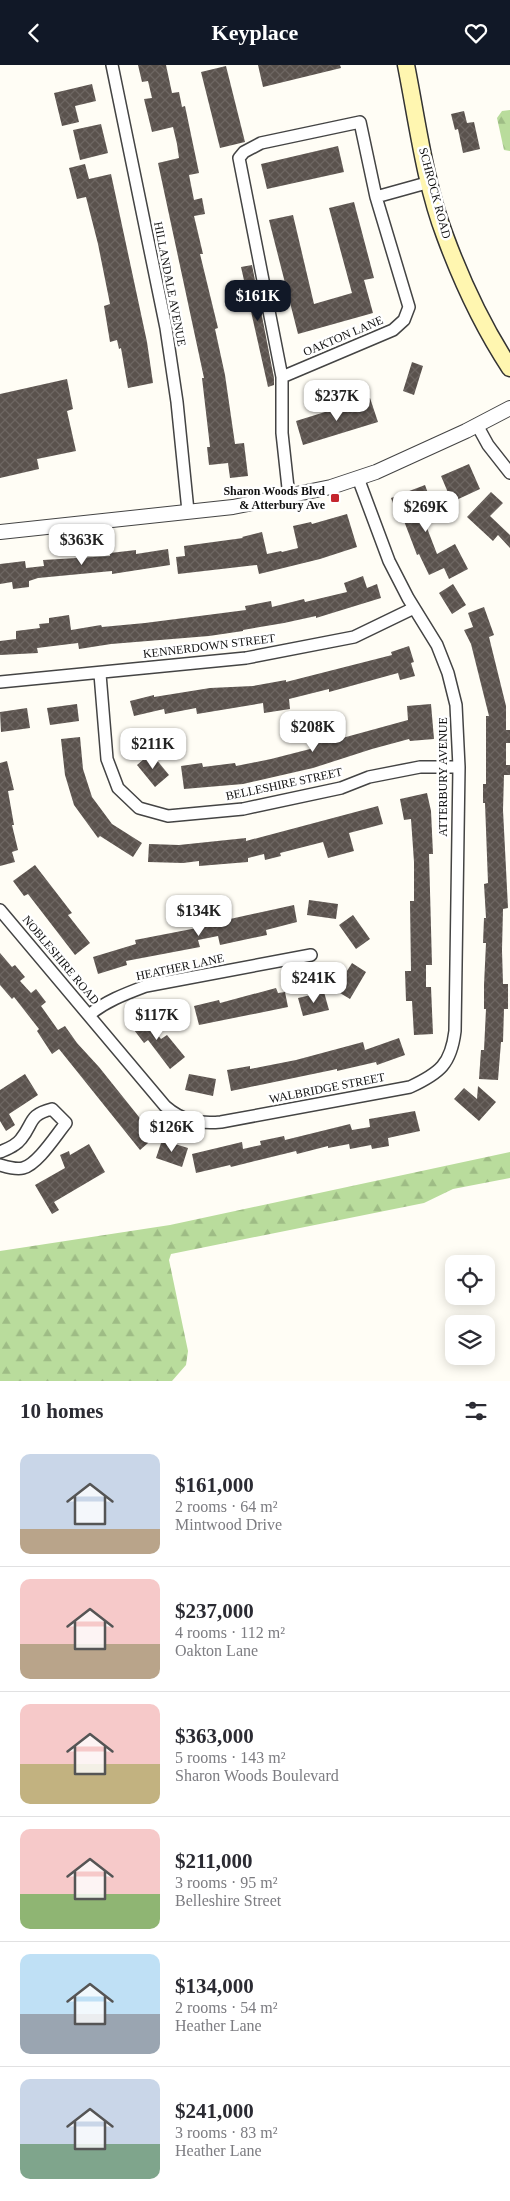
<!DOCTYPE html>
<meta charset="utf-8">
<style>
body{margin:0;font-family:"Times New Roman",serif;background:#f2f2f3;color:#2b2b33;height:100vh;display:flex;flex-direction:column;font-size:19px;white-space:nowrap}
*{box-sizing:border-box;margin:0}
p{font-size:16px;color:#7c7c81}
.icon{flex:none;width:28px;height:28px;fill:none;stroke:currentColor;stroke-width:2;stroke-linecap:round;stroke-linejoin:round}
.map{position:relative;height:1316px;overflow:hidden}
.side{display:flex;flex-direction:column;background:#fff;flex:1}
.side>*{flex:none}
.fabs{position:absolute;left:445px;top:1190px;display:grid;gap:10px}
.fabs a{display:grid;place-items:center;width:50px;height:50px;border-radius:10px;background:#fff;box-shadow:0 2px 12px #0003;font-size:25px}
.price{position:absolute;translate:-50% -42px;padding:0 11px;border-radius:10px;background:#fff;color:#222;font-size:16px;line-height:32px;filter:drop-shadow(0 1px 2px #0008)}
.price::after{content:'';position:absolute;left:50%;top:30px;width:15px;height:11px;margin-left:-8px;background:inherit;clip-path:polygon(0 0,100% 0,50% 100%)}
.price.active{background:#111827;color:#fff}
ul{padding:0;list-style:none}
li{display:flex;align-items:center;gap:15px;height:125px;padding:0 20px}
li+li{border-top:1px solid #e1e1e2}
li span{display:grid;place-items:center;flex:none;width:140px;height:100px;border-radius:10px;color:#555}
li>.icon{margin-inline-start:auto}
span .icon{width:60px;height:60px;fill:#fffc;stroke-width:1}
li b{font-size:21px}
h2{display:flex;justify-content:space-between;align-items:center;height:60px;padding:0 20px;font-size:21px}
header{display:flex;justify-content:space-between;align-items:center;height:65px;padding:0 20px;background:#111827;color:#fff;font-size:22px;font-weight:700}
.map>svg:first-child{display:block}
</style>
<header><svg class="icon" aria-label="back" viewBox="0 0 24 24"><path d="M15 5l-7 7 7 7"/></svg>Keyplace<svg class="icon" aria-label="heart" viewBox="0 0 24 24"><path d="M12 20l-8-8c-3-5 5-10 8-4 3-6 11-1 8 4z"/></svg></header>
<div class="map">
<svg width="510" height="1316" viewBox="0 0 510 1316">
<defs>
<pattern id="forest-firs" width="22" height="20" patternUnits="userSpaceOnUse" patternTransform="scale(1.25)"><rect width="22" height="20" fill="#b9dc9c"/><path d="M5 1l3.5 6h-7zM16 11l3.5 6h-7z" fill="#9ebc85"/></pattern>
<pattern id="building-cross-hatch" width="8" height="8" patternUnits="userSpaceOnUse" patternTransform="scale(1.25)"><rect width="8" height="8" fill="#5a524d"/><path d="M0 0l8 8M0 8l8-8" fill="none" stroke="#6d6662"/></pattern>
</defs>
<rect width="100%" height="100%" fill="#fffdf5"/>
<path fill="url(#forest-firs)" d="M510,45V86L504,85L497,53L502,46Z
M510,1087V1113L453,1124L424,1138L171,1189L169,1195L188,1286L186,1300L172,1316H0V1186L170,1160Z"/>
<path fill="url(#building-cross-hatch)" d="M138,0H166L172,28L179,27L182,42L185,41L199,108L189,110L194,135L202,133L205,149L194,151L203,189H200L218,263L215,264L225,310L235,379L244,378L248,411L230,413L228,398L209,400L207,382H210L202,313H204L158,98L179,93L177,79L173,62L152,67L144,34L152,33L148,16L142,17Z
M258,0H340L341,3L263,22Z
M226,1L245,77L220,83L201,7Z
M92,19L96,36L75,41L79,57L62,61L54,28Z
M464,46L467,58L474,57L480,84L463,88L458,64L455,65L451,49Z
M101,59L108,88L80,95L73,65Z
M338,81L344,107L267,124L261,99Z
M85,99L89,114L111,109L147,277L153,318L128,323L121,283L119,284L117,275L110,277L104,241L110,239L98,179L86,132L77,134L69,103Z
M354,137L374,213L364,215L373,248L298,269L269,155L293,150L314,239L352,228L329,143Z
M252,200L274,313V320L268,322L241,202Z
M412,297L423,301L414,330L403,326Z
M67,314L73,344L67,346L76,386L37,394L39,404L0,413V329Z
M370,333L378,357L303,380L296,356Z
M469,399L480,424L452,437L441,411Z
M425,420L434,445L422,450L437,489L455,479L468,504L449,514L444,503L429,510L419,489L417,490L404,456L400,457L391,433Z
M491,427L503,438L490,451L510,470V483L498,470L493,476L467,452Z
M347,449L357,482L320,494L259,509L257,500L178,509L176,492L185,491L184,481L243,473L242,472L262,467L267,489L281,486L282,487L298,483L293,461L311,457L312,459Z
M168,484L170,500L112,509V506L38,513L29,516V522L13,524L12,517L0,519V499L25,496L26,503L44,501L43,495L110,491V488L136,485V489Z
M363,511L367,523L377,519L381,533L316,553V551L284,558L243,565V566L209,571L111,579L79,584L78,578L37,583L38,588L0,590V576L16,574V566L40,563L39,559L49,558V553L69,550L71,565L101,560L102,562L145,558L246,545L245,541L271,536L272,542L304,534L305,537L347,527L344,518Z
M453,519L466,540L452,549L439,528Z
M484,542L494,570L489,572L506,641V665H510V678H506V700H510V710H504L503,745L508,843L503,844L502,885L503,919H508V944H504L503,977H501L498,1015L479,1014L481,985H484L486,944H484V920L486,878H483L484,853H486L484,819L488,818L485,738H483V719H486V651H489L471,579L464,565L473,562L468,548Z
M409,581L414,597L411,598L415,611L400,615L398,608L329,627V624L289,634L290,644L264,648L263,638L197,649L196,643L165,649L164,644L134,651L130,636L154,630V632L210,623L253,621L286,615V617L392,590L391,587Z
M77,639L79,656L50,660L47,643Z
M431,639L434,674L410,676L409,674L372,684L313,703L243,719L184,724L181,701L202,698L203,702L235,698L236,701L271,694L314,683L312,676L334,670L335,675L408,655L407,641Z
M27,643L30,663L1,667L0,647Z
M80,672L83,704L92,732L112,759L142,778L133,792L100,771L98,773L74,740L65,710L61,674Z
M151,688L169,710L155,722L137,700Z
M7,696L14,725L8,726L14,760H12L18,785L12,787L15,797L0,801V698Z
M427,728L431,746L433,789H429L432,900H426V922H431L433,969L414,970L412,936H406L405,906H411L410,836H414V797L411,754L404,755L400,734Z
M378,741L383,759L349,768L354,786L328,793L323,777L280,788L281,791L265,795L264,789L248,793V797L199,801V796L183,798L148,797L149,779L179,780L246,773V776Z
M35,800L72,848L68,850L90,878L75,890L28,829L24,831L13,816Z
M309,835L338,839L336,854L307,850Z
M294,840L297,857L266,865L267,870L220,880L218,871L198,875L200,882L126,896L127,900L98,909L93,892L136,879L135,875L202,862L200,856L230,850V854Z
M353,850L370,874L356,884L339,860Z
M0,888L12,902L15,900L25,912L20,916L31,928L36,924L46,937L41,941L58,965L65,961L77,978L99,1002L155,1072L140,1085L59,984L52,989L37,966L39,964L14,932L12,934L0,920Z
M352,898L366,907L350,934L335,925Z
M276,923L278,928L285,927L288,942L199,960L194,941L219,935L220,938Z
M324,927L329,945L303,951L298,933Z
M139,947L161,974L167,970L185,992L170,1004L148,975L144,978L128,957Z
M399,973L405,990L377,1000L376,997L337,1006V1004L231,1026L227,1005L250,1001V1004L296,995L363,977L365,985Z
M25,1009L38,1030L9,1049L15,1060L6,1066L0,1056V1025Z
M189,1009L216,1014L213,1031L185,1025Z
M478,1021L496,1037L479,1056L454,1034L464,1023L477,1034Z
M415,1046L420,1066L388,1073L389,1081L372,1084L371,1080L350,1084L349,1079L328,1083V1081L297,1089L296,1086L231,1102L230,1100L196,1108L192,1089L242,1077L243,1084L261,1080L260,1076L284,1071L285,1075L350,1059L352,1065L370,1062L369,1054Z
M162,1075L188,1083L182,1102L156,1093Z
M89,1079L105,1107L54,1137L59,1145L52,1149L35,1120L65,1103L60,1090L69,1086L70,1090Z"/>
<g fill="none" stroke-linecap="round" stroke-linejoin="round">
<defs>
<path id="minor" d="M112,0L166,263L177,337L188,446
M376,132L430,117
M282,312L393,265L404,255L409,242L376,132L360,57L261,78L244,87L239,93L282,312V368L289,432
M477,360L488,380L510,408
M100,609L107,694L118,723L139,743L168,751L243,744L341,723L369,712L420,702H459
M0,617L246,593L354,572L414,543
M0,845L165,1041C182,1056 199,1059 221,1057L410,1022C440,1008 451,999 455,966L459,702L456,640L448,608L437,580L408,533L389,496L358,413
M89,950C106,936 125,929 146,921L311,890
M0,1087C7,1084 16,1081 21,1074C34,1058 28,1050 52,1044L66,1058C56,1070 38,1099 23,1103C16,1105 7,1102 0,1100"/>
<path id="tertiary" d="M0,467L233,442L331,422L376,407L466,366L510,343"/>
<path id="secondary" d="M406,0C417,55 425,119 445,171C462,217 483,262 510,303"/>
</defs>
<use href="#minor" stroke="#444" stroke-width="14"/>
<use href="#tertiary" stroke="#444" stroke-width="16"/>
<use href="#secondary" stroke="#333" stroke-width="19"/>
<use href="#minor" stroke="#fff" stroke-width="11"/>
<use href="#tertiary" stroke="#fff" stroke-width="14"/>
<use href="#secondary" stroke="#fff6b0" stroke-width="16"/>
</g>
<rect fill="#c4262e" stroke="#fff" stroke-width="2" x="330" y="428" width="10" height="10" rx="2.5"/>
<g text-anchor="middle" stroke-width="5" stroke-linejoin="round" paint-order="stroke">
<g font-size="12" fill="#111" stroke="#fff">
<text transform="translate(435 128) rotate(75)" y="4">SCHROCK ROAD</text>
<text transform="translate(170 219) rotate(79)" y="4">HILLANDALE AVENUE</text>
<text transform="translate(343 271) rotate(-23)" y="4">OAKTON LANE</text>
<text transform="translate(209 581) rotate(-7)" y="4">KENNERDOWN STREET</text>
<text transform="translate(443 712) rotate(-90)" y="4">ATTERBURY AVENUE</text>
<text transform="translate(284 719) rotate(-12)" y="4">BELLESHIRE STREET</text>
<text transform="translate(61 895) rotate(50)" y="4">NOBLESHIRE ROAD</text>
<text transform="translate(180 902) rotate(-12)" y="4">HEATHER LANE</text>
<text transform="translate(327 1023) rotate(-11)" y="4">WALBRIDGE STREET</text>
</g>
<g font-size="12" font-weight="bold" fill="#111" stroke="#fff" text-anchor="end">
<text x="325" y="430">Sharon Woods Blvd<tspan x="325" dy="14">&amp; Atterbury Ave</tspan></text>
</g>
</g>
</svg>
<div class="fabs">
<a><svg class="icon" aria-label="locate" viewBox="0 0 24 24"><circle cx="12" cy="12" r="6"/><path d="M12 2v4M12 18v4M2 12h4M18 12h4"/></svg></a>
<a><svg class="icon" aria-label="layers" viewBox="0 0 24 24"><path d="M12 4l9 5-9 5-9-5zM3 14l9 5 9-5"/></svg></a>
</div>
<b class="price active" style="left:258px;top:257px">$161K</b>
<b class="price" style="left:337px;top:357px">$237K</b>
<b class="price" style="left:426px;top:468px">$269K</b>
<b class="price" style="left:82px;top:501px">$363K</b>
<b class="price" style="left:313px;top:688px">$208K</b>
<b class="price" style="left:153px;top:705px">$211K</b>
<b class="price" style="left:199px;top:872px">$134K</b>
<b class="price" style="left:314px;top:939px">$241K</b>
<b class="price" style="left:157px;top:976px">$117K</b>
<b class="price" style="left:172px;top:1088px">$126K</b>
</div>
<section class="side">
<h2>10 homes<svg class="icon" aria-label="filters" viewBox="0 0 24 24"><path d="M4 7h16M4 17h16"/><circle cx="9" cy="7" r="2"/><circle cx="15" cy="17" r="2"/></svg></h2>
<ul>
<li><span style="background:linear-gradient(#c9d6e8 75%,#b9a48a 0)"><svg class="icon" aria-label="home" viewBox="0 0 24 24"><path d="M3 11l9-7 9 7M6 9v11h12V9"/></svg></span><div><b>$161,000</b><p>2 rooms · 64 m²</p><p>Mintwood Drive</p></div></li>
<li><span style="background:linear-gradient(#f6c9c9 65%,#b9a48a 0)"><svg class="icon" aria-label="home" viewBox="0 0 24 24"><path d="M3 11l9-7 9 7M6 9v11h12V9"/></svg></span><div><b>$237,000</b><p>4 rooms · 112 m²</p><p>Oakton Lane</p></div></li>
<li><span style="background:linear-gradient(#f6c9c9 60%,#c2b280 0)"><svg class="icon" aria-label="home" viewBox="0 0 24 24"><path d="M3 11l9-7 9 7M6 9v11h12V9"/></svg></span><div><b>$363,000</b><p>5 rooms · 143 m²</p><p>Sharon Woods Boulevard</p></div></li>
<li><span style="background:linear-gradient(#f6c9c9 65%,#8fb573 0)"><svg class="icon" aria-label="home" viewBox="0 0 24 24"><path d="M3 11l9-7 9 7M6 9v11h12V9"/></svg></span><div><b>$211,000</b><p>3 rooms · 95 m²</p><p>Belleshire Street</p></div></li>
<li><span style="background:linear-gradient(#bfe0f5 60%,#9aa5b1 0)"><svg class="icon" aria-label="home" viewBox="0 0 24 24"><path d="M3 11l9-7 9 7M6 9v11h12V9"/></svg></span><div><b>$134,000</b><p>2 rooms · 54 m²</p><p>Heather Lane</p></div></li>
<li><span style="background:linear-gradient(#c9d6e8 65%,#7fa58c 0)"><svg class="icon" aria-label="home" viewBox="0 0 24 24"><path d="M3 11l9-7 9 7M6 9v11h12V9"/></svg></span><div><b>$241,000</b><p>3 rooms · 83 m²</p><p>Heather Lane</p></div></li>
</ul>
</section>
